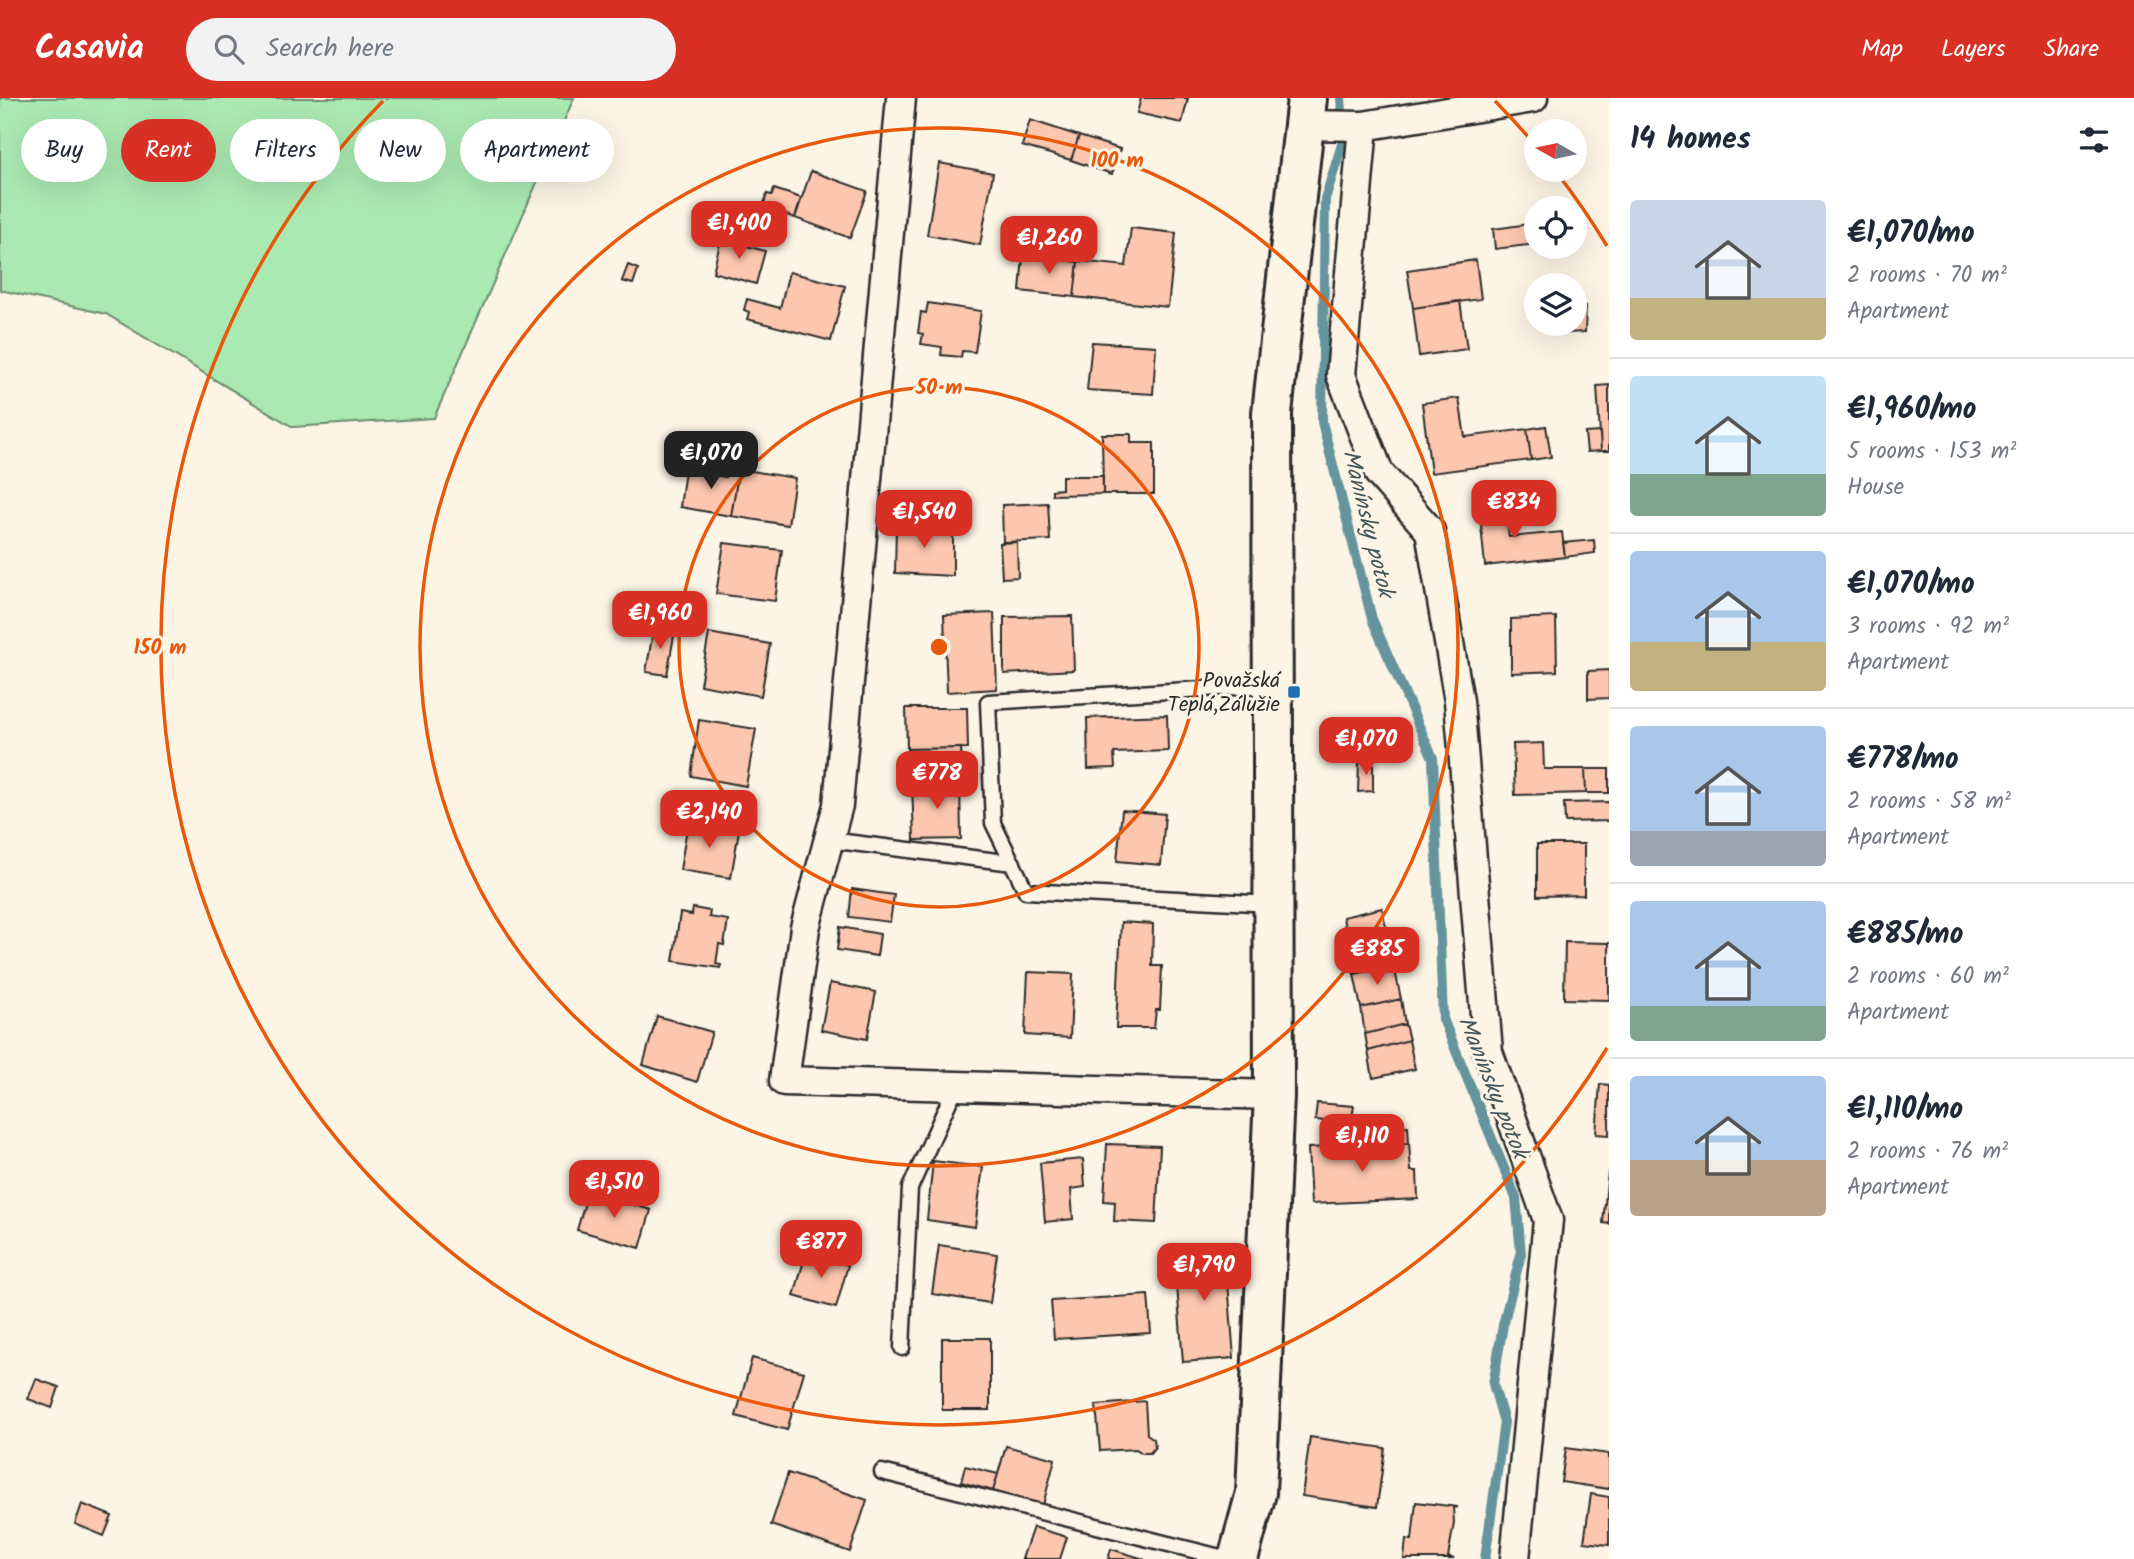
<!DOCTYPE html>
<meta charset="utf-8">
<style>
body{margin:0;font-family:Kalam,sans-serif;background:#f2f2f3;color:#1f2937;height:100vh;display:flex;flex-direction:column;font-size:26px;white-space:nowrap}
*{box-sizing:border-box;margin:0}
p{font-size:23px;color:#747a83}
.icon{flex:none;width:38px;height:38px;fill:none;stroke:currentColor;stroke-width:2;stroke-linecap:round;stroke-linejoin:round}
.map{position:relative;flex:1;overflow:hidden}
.drawer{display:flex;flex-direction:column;background:#fff;width:525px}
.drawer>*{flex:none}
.top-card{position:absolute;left:21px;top:21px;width:665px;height:63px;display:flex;gap:14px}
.needle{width:46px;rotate:279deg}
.buttons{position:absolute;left:1524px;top:21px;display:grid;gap:14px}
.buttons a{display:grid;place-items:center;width:63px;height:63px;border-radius:50%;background:#fff;box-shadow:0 7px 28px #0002;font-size:35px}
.price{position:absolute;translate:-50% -60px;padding:0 16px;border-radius:14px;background:#d93025;color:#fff;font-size:23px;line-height:46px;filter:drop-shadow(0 2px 4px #0008)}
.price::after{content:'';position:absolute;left:50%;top:42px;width:21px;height:16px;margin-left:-10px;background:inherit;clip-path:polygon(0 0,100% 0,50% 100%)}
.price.on{background:#222;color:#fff}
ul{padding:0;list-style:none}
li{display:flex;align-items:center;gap:21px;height:175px;padding:0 21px}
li+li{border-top:2px solid #e0e1e3}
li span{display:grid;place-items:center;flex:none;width:196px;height:140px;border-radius:7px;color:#555}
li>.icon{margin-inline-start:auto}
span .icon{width:84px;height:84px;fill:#fffc;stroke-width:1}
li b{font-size:30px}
h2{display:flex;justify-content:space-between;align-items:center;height:84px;padding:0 21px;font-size:30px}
.tag{padding:0 24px;border-radius:32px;background:#fff;box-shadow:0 7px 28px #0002;font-size:24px;line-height:63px}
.tag.on{background:#d93025;color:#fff}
header{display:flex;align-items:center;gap:42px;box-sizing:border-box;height:98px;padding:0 35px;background:#d93025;color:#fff}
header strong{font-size:33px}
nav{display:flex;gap:38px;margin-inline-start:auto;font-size:24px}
.search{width:490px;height:63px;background:#f2f2f3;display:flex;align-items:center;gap:18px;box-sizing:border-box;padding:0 24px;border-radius:38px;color:#747a83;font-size:26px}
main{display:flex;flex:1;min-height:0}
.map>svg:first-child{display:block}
</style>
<header>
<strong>Casavia</strong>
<div class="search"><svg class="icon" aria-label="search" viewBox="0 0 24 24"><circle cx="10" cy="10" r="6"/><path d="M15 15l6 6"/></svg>Search here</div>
<nav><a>Map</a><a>Layers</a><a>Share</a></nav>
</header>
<main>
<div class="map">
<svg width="1609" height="1461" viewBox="0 0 1609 1461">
<rect width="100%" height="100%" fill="#fcf5e5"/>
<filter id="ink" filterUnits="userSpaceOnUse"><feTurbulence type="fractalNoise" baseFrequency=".0143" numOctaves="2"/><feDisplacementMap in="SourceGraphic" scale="14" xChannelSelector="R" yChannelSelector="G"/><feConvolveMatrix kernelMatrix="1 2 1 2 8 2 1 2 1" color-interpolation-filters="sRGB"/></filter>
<g filter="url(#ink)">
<path fill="#aae9b1" stroke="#6a8a6e" stroke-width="2" d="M0,0H574L434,320L293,329L106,216L0,192Z"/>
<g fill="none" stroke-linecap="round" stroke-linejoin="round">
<path stroke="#65949e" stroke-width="10" d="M1341,0L1344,40L1325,101L1322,324L1372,521L1433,660L1443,921L1516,1100L1521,1156L1503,1227L1493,1286L1504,1324L1485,1461"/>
</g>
<path fill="#fdc7af" stroke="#2b2b2b" stroke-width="2" d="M1141,0H1188L1182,25L1137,15Z
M1030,22L1079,38L1071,62L1022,48Z
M1079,38L1120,51L1112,76L1071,62Z
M939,65L993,75L980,147L927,137Z
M811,73L867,93L850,140L795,120Z
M774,91L801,100L795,120L763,109L767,96L772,97Z
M1536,125V146L1495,151L1493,131Z
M1131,130L1176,135L1168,209L1074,199L1078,163L1126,168Z
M721,141L765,153L756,186L713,174Z
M1023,158L1078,164L1074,199L1020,193Z
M1476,162L1481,201L1413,210L1407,172Z
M628,167L638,171L633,186L622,183Z
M789,174L845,188L831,243L747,221L749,214L744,212L747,201L780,210Z
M1460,203L1467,251L1419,258L1413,210Z
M928,205L981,213L975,254L962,253L961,259L941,257L942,249L921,246L923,236L918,235L921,214L926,215Z
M1575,207L1586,208L1585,234L1567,235V226H1575Z
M1092,244L1156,248L1153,296L1087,292Z
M1609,287V353H1601L1597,288Z
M1459,300L1465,339L1527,331L1531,362L1431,375L1422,305Z
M1546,328L1551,359L1531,362L1527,331Z
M1600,334L1601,353L1587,354L1585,335Z
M1102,336H1131V345H1154V396H1103Z
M727,363L740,366L731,418L680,409L685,372L725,379Z
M739,371L795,380L788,427L731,418Z
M1062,378H1103V396L1052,397V392L1062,391Z
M1505,404L1509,439L1562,434L1565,459L1485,468L1479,407Z
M1048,405L1050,442L1003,444L1002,407Z
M896,426L953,427V478L895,475Z
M1594,442L1595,455L1565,459L1563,445Z
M1017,444L1018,479L1002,480L1000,445Z
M724,445L782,452L775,503L716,496Z
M994,515L997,591L947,594L944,517Z
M1072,518L1074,572L1004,576V519Z
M1556,519L1557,573L1511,575V521Z
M654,528L675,532L667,577L646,574Z
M709,535L770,546L761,598L700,587Z
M1609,572V600L1588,601V573Z
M906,610H967L968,650L907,651Z
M1167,617L1168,653L1114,655L1115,670L1088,671L1087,620Z
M699,622L756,631L746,688L691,678Z
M1362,624L1378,625V653L1361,652Z
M1543,645L1544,671H1585L1586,695L1515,697L1513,646Z
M961,650L962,668L974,666V685H908L907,651Z
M1359,664H1373V693L1358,694Z
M1585,671H1609V695H1586Z
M960,684L961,741L914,742L912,685Z
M1609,704V723L1565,724L1564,705Z
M1122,712L1165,716L1161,767L1117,763Z
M688,724L739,732L731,780L680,772Z
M1537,746H1584V797L1537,798Z
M852,791L894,797L890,824L849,819Z
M693,810L710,813L709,819L728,822L724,847L719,846L716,866L721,867L720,870L673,863L680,815L692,817Z
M1382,810L1394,868L1354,876L1343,819Z
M1121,824L1153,826L1152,868H1162L1160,912H1156L1154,930H1116Z
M840,829L880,836L877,858L837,852Z
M1565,844L1609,845V902L1564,901Z
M1394,868L1401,901L1361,910L1354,876Z
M1028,874L1073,876L1070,940L1025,937Z
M830,885L876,894L867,941L821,932Z
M1401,901L1405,926L1365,936L1361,910Z
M657,918L712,934L697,984L643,967Z
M1405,926L1409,942L1368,953L1365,936Z
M1409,942L1415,971L1373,980L1368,953Z
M1600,986L1609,987V1037L1596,1036Z
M1317,1005L1354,1008L1351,1026L1315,1022Z
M1408,1028L1409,1045L1374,1047L1373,1030Z
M1409,1045L1411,1073H1417L1418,1101L1311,1106L1308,1050Z
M1107,1046L1160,1048L1156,1125L1114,1123L1115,1104L1104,1103Z
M1083,1061L1085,1089L1071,1091L1073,1121L1045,1124L1040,1065Z
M933,1063L983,1069L975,1129L927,1122Z
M1608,1075H1609V1126L1603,1125Z
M588,1094L651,1112L640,1150L577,1132Z
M1225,1146L1234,1260L1183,1264L1174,1150Z
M939,1147L997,1156L990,1205L932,1196Z
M806,1155L848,1167L836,1210L794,1198Z
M1148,1197L1151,1235L1054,1241L1051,1203Z
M942,1240H990V1312H942Z
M752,1260L804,1274L787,1332L736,1318Z
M36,1281L59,1289L52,1310L28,1301Z
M1145,1303L1147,1336L1154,1341L1155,1349L1150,1355H1142L1136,1351L1100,1353L1096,1307Z
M1310,1339L1385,1350L1377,1409L1302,1398Z
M1006,1348L1055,1361L1043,1407L993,1393Z
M1566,1350L1609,1356V1391L1561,1384Z
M965,1368L998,1376L993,1393L961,1384Z
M788,1375L867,1402L850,1454L771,1427Z
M1591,1396L1609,1399V1447L1584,1444Z
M1416,1404L1458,1409L1453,1410L1454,1425L1448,1459L1454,1461H1404L1406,1441L1412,1442Z
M82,1406L112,1418L104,1438L75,1426Z
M1033,1429L1067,1439L1060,1461H1022Z
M1111,1451L1144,1461H1108Z"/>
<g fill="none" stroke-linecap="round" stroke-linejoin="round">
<defs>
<path id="lane" d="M1270,587L988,604L993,725L1026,793L1272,806
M829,742L1013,765
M902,1250L910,1090L956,988
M882,1374L1228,1461"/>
<path id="street" d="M901,0L838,707L805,830L784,983L1274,997
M1304,27L1363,28L1533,0
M1363,28L1341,277L1379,375L1430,433L1459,603L1488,954L1548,1122L1515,1461"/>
<path id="secondary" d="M1238,1461L1256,1395L1274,997L1272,315L1307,0"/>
</defs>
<use href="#lane" stroke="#2b2b2b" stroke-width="19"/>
<use href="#street" stroke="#2b2b2b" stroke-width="33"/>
<use href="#secondary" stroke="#2b2b2b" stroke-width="44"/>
<use href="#lane" stroke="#fcf5e5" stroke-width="14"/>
<use href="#street" stroke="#fcf5e5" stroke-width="28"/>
<use href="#secondary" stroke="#fcf5e5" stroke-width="38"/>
</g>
</g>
<g fill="none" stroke="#e8590c" stroke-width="3.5">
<circle cx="939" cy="549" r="260"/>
<circle cx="939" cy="549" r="519"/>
<path d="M1607 950A779 779 0 1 1 383 3M1495 3A779 779 0 0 1 1536 48M1557 75A779 779 0 0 1 1607 148"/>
</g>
<rect fill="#1f6fb2" stroke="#fcf5e5" stroke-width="2.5" x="1287" y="587" width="14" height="14" rx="3.5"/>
<g text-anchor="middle" stroke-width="6" stroke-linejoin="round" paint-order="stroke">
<g font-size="21" fill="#2b2b2b" stroke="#fcf5e5" text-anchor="end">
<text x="1280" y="589">Považská<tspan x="1280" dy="24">Teplá,Zálužie</tspan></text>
</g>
<g font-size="23" font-style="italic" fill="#43575b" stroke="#fcf5e5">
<text transform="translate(1369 425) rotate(76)" y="8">Manínsky potok</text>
<text transform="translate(1494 989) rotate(68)" y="8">Manínsky potok</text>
</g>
</g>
<circle cx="939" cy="549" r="10" fill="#e8590c" stroke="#fcf5e5" stroke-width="3.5"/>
<g font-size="21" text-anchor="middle" font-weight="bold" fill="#e8590c" stroke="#fcf5e5" stroke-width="6" stroke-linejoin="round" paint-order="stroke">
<text x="1117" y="69">100 m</text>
<text x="939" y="296">50 m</text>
<text x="160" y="556">150 m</text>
</g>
</svg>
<div class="buttons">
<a><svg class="needle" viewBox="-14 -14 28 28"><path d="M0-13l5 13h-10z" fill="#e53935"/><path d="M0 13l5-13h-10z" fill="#747a83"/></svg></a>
<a><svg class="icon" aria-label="locate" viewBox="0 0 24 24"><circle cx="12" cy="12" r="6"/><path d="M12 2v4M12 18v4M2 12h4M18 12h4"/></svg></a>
<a><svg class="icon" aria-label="layers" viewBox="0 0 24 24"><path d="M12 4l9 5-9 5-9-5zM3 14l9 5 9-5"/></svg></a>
</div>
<b class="price" style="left:739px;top:163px">€1,400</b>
<b class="price" style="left:1049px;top:178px">€1,260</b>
<b class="price on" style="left:711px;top:393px">€1,070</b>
<b class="price" style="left:1514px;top:442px">€834</b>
<b class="price" style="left:924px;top:452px">€1,540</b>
<b class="price" style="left:660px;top:553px">€1,960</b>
<b class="price" style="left:1366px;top:679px">€1,070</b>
<b class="price" style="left:937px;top:713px">€778</b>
<b class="price" style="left:709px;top:752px">€2,140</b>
<b class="price" style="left:1377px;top:889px">€885</b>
<b class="price" style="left:1362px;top:1076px">€1,110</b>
<b class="price" style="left:614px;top:1122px">€1,510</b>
<b class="price" style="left:821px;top:1182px">€877</b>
<b class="price" style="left:1204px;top:1205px">€1,790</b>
<div class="top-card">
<a class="tag">Buy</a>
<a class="tag on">Rent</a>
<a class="tag">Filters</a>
<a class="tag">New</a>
<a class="tag">Apartment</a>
</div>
</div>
<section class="drawer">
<h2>14 homes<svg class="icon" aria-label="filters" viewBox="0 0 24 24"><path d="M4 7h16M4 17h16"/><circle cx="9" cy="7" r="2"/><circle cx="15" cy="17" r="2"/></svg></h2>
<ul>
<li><span style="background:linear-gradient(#c9d6e8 70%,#c2b280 0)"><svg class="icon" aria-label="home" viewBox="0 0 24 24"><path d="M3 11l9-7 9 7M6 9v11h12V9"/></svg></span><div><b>€1,070/mo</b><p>2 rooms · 70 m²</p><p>Apartment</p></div></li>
<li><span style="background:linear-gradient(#bfe0f5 70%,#7fa58c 0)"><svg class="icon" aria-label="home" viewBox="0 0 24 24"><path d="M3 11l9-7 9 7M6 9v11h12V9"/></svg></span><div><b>€1,960/mo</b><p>5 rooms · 153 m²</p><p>House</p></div></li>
<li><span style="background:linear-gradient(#a9c7e8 65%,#c2b280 0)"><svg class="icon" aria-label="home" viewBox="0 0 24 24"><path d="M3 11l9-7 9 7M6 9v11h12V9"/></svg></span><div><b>€1,070/mo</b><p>3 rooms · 92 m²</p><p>Apartment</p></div></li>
<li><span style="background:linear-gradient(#a9c7e8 75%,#9aa5b1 0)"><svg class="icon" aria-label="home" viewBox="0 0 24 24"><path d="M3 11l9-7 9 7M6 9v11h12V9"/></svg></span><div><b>€778/mo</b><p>2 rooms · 58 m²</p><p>Apartment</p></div></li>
<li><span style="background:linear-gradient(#a9c7e8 75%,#7fa58c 0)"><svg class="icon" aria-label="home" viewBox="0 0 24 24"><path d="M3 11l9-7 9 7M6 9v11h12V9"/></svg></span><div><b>€885/mo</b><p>2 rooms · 60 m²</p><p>Apartment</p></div></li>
<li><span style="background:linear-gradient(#a9c7e8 60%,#b9a48a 0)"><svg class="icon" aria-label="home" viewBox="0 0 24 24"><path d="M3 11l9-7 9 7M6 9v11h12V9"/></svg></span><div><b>€1,110/mo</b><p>2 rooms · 76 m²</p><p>Apartment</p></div></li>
</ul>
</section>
</main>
